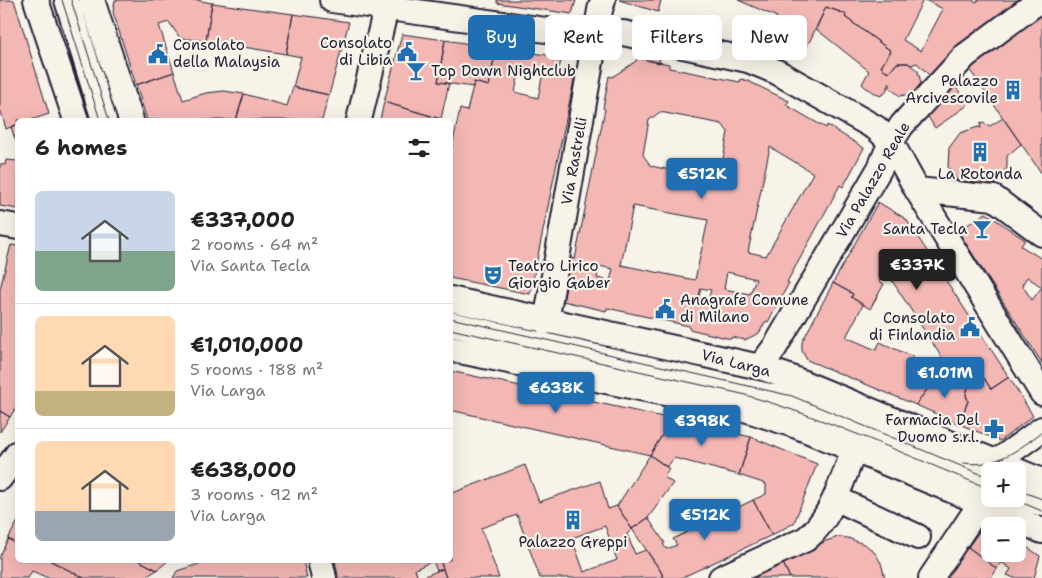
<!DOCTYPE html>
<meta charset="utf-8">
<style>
body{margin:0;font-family:"Shantell Sans",sans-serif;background:#f6f6f6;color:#222;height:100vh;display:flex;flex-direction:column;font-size:19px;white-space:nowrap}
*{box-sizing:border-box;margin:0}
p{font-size:16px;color:#767676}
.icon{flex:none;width:28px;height:28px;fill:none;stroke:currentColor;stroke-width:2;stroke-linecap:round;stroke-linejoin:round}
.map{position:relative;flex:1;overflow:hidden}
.side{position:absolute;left:15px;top:118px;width:438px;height:445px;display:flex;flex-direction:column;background:#fff;border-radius:8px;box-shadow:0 5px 20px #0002}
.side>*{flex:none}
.hud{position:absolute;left:468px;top:15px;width:475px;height:45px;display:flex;gap:10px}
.fabs{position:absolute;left:981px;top:462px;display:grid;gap:10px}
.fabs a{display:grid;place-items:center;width:45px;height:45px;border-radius:8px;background:#fff;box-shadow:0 5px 20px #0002;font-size:25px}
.price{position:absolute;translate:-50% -42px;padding:0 11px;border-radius:5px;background:#1f6fb2;color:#fff;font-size:16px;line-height:32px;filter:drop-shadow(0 1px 2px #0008)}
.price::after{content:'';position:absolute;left:50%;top:30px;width:15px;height:11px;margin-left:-8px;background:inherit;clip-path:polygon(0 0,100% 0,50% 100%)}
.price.selected{background:#222;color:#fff}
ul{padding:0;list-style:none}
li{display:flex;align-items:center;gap:15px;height:125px;padding:0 20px}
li+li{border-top:1px solid #e0e0e0}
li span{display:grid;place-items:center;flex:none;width:140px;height:100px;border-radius:8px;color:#555}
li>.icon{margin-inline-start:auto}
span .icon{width:60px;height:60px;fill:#fffc;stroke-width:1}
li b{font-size:21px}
h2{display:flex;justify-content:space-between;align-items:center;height:60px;padding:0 20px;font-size:21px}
.pill{padding:0 18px;border-radius:8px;background:#fff;box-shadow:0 5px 20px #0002;font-size:18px;line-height:45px}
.pill.selected{background:#1f6fb2;color:#fff}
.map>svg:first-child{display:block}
</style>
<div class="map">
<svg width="1042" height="578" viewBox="0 0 1042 578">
<rect width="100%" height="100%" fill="#f7f3e8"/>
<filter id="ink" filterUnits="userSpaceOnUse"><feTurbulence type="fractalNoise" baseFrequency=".02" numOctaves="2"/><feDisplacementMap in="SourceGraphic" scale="10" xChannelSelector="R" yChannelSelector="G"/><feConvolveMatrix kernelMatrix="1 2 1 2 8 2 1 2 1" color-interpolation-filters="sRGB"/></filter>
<g filter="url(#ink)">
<path fill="#f3b7b4" stroke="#22223b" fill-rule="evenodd" d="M0,0H14L49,114L31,120H18V124L6,129L0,108Z
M115,0H196L212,3L206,41L180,38L169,22L159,25L174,72L136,85L113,12Z
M497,0H576L572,14L497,3Z
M619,0H661L658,12Z
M738,0H923L903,40L921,51L943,9L925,0H972L977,2L978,0H1020L984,27L983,26L931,77L917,63L911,65L908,63H897L889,73L881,67L891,51L845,17L846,14L826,7L802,57L765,40L777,17Z
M212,3L293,14L286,54L206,41Z
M826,7L846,14L845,17L891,51L881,67L889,73L897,63H908L918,71L921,83L913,93L900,96L890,88V83L885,93L880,96L865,87L862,84L869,71L816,29Z
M1042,8V174L965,63Z
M293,14L349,22L329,95L293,87L301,57L286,54Z
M402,34L445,40L438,82L449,83L441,119L384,102Z
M445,40L496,48L489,86L474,82L473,87L438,82Z
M496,48L562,57L558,72L575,75L530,294L450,278V156L460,109L467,111L474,82L489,86ZM520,68L543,72L538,98L515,92Z
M646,56L660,58L659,63L646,60Z
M637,58L669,64V68L740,82L741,79L748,81L789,101L786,105L826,128L827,125L864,148L843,187L840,185L813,235L787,282L789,283L768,322L766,321L759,333L745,340L732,337L731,339L689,329V326L607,308L606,311L563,301L572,258L575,259L605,109L603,108L609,76L612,77L626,68L636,61ZM660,112L722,124L728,132L721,170L709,178L651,166L643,155L649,120ZM770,147L813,173L766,256L748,252ZM633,206L708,220L695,280L621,265ZM599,266L613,269L610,281L597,278ZM727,272L756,279L750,294L724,289ZM701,288L711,290L707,303L698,300Z
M174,72L183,100L206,93L224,91L244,94L236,120H147L136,85Z
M952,81L968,105L935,128L927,115Z
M293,87L329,95L322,120H236L244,94L287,106Z
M384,102L441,119V120H380Z
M1003,118L1021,144L1007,156V168L996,183L977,189L959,183L948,167L949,148L960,133L978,127L981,128L980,124L983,123L990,126Z
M18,124V148L11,127Z
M6,160L18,161V209L0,206V164L5,165Z
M878,202L906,219L1009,377L991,389L984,378L977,382L962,358L948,367L887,273L883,271L879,281L884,284L870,309L851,297L853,294L833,283Z
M986,213L1025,240L1021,246L1042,259V363L958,231ZM1027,277L1042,287L1032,300L1022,285Z
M11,245L18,246V404L10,417L0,411V289Z
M833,283L853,294L851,297L863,305L846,337L876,350L880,342L913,357L912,361L939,372L916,405L807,360L802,351V342Z
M450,371L516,385L672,419L650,455L450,410Z
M938,374L968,387L966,395L968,401L959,424L916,405Z
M1009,377L1033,416L1000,441L959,424L968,401L966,395L968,387L984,378L991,389Z
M0,411L10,417L0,432Z
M672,419L751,437L739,475L674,458L667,467L650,455Z
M751,437L817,464L794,523L772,535L753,500L766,494V484L739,475Z
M650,455L669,469L664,477L673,483L648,518L632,529L617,506Z
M525,465L539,502L600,481L608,509L617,506L632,529L627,534L635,554L646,550L660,570L664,578H540L517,515L481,528L499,578H446L440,560H450V538L452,537L450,531V494ZM605,526L617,560L584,572L572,538Z
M753,500L772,535L681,578H664L660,570L632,529L648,518L665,543L663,544L666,549L677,545L673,539Z
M18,521V544L8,539Z
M987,521L995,526H990V554H1018V541L1040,556L1034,578H1014L1007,575L1011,569L1001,562L997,569L968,547Z
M838,537L848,538L866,545L875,553L881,563L885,578H790L782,561L826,541Z
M8,539L18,544V560H49L84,578H48L32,571L28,578H0V556Z
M968,547L997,569L991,578H946Z
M49,560H138L157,570L144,578H84Z
M138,560H169L157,570Z
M211,560H303L307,578H173L177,571Z
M335,560H440L443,569L437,571L433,561L415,569L418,578H337V576H338Z
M782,561L790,578H748Z
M443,569L446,578H420L437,571Z"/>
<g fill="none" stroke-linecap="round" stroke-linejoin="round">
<defs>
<path id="minor" d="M36,0L76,120
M67,0L104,120
M92,0L131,120
M332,0L596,37L623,33L748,60L777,72L876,128L891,142L917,190L1042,393
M359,120L388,0
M917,190L994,198L1042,234
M0,224L18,227
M450,299L760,367L789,377L1042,481
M546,322L600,10L603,0
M450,324L774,397L793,403L990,484
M450,349L748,410L797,426L980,502L1042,531
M760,367L775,347L880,168L891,142L902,125L965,56L1040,0
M984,464L1002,458L1042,429
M0,478L18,453
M1018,495L1042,504
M835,498L918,537
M320,560L324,578
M721,578L806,539C832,518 842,480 854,450
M931,578L975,512"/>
</defs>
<use href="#minor" stroke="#22223b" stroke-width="28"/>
<use href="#minor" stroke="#f7f3e8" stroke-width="24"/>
<path stroke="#22223b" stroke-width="1" d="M62,0L100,120
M71,0L109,120
M450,318L792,396L990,478
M450,329L742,394C827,418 908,456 990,489
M964,463C996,468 1018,450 1042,432
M1018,490L1042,499
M1013,499L1042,511"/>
</g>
</g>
<defs>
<symbol id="civic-bare" viewBox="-9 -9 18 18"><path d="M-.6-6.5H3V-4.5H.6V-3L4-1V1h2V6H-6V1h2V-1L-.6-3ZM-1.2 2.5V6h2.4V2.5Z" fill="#1f6fb2" stroke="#f7f3e8" stroke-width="2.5" paint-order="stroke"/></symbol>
<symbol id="bar-bare" viewBox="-9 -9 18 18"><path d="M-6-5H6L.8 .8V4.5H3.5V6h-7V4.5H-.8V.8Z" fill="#1f6fb2" stroke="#f7f3e8" stroke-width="2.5" paint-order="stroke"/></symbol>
<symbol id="building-bare" viewBox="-9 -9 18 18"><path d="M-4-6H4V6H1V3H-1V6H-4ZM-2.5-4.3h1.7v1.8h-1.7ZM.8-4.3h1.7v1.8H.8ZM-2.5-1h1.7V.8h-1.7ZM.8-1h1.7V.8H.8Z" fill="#1f6fb2" stroke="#f7f3e8" stroke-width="2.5" paint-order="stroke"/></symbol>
<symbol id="theatre-bare" viewBox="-9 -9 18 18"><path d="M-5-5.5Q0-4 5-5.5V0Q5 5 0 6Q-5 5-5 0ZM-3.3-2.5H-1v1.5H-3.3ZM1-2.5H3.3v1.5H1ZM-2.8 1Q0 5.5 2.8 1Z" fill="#1f6fb2" stroke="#f7f3e8" stroke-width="2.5" paint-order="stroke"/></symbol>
<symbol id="pharmacy-bare" viewBox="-9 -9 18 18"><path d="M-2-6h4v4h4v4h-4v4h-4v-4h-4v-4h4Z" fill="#1f6fb2" stroke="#f7f3e8" stroke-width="2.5" paint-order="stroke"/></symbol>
</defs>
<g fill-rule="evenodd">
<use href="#civic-bare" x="393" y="38" width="28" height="28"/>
<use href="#civic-bare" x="144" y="40" width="28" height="28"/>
<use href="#bar-bare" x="402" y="57" width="28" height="28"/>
<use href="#building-bare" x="999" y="76" width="28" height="28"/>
<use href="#building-bare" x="966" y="138" width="28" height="28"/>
<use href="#bar-bare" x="968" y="215" width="28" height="28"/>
<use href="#theatre-bare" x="479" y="261" width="28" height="28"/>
<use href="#civic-bare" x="651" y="295" width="28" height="28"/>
<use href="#civic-bare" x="956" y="313" width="28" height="28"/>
<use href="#pharmacy-bare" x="980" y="415" width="28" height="28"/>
<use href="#building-bare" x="559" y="506" width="28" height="28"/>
</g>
<g text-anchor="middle" stroke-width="4.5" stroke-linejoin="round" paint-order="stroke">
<g font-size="15" fill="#22223b" stroke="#f7f3e8" text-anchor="end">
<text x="392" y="48">Consolato<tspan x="392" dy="17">di Libia</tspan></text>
<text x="173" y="50" text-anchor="start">Consolato<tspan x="173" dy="17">della Malaysia</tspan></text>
<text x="431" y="76" text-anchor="start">Top Down Nightclub</text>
<text x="998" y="86">Palazzo<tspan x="998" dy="17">Arcivescovile</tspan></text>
<text x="980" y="179" text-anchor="middle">La Rotonda</text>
<text x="967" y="234">Santa Tecla</text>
<text x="508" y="271" text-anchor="start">Teatro Lirico<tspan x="508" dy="17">Giorgio Gaber</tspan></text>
<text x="680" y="305" text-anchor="start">Anagrafe Comune<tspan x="680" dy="17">di Milano</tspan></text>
<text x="955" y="323">Consolato<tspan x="955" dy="17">di Finlandia</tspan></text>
<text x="979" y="425">Farmacia Del<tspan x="979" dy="17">Duomo s.r.l.</tspan></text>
<text x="573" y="547" text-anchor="middle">Palazzo Greppi</text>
</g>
<g font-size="15" fill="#22223b" stroke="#f7f3e8">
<text transform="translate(574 161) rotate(-80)" y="5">Via Rastrelli</text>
<text transform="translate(873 180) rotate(-60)" y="5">Via Palazzo Reale</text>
<text transform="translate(736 363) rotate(14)" y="5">Via Larga</text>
</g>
</g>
</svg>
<div class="fabs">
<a>+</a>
<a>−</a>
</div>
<b class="price" style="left:702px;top:200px">€512K</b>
<b class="price selected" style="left:917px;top:291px">€337K</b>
<b class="price" style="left:945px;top:399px">€1.01M</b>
<b class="price" style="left:556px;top:414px">€638K</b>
<b class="price" style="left:702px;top:447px">€398K</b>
<b class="price" style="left:705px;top:541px">€512K</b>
<div class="hud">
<a class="pill selected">Buy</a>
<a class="pill">Rent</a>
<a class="pill">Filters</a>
<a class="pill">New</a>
</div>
<section class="side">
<h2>6 homes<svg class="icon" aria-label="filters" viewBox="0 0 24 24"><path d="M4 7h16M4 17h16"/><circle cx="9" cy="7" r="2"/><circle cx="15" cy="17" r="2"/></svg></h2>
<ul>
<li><span style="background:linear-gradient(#c9d6e8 60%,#7fa58c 0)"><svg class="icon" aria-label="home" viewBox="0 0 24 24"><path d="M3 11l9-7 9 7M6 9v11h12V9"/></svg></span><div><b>€337,000</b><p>2 rooms · 64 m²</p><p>Via Santa Tecla</p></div></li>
<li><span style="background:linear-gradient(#ffd9b3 75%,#c2b280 0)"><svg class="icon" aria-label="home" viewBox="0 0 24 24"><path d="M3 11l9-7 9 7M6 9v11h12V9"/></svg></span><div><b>€1,010,000</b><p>5 rooms · 188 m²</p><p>Via Larga</p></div></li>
<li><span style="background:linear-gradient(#ffd9b3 70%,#9aa5b1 0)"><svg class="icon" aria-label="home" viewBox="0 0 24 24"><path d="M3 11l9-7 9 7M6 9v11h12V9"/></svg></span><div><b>€638,000</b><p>3 rooms · 92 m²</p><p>Via Larga</p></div></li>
</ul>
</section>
</div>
